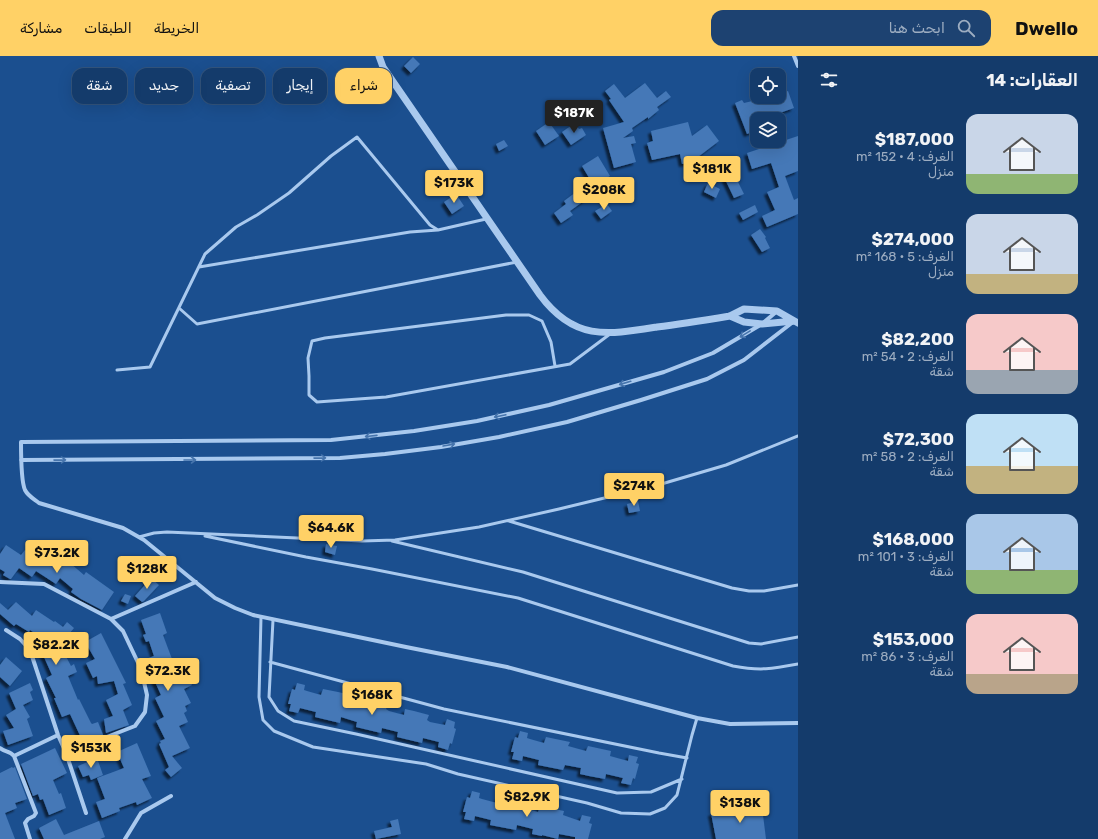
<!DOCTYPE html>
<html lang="ar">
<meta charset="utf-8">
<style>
body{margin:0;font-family:Rubik,Vazirmatn,sans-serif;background:#1d4271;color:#f1f3f6;direction:rtl;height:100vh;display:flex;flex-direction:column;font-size:15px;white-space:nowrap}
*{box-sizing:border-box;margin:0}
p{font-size:13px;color:#9dadc1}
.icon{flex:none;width:22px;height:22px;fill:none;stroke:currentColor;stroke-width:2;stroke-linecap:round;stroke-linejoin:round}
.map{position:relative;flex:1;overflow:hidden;direction:ltr}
.drawer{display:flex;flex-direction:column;background:#143b6b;width:300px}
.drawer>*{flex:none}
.top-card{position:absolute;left:12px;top:12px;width:380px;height:36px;direction:rtl;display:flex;gap:8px}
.tools{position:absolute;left:750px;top:12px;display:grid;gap:8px}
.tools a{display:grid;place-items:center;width:36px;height:36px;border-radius:8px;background:#143b6b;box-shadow:0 4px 16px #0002,0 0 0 1px #33557e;font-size:20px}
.price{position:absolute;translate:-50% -34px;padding:0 9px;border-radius:4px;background:#ffd166;color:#111;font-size:13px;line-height:26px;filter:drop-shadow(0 1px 2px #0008)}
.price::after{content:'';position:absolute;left:50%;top:24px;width:12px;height:9px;margin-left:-6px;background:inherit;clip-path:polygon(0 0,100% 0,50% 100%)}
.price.selected{background:#222;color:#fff}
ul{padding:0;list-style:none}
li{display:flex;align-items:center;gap:12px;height:100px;padding:0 20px}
li span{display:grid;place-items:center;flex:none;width:112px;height:80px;border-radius:12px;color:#555}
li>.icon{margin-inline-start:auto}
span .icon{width:48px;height:48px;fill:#fffc;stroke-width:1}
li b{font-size:17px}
h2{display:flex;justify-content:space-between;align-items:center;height:48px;padding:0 20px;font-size:17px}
.chip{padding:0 14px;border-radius:12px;background:#143b6b;box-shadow:0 4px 16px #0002,0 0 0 1px #33557e;font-size:14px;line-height:36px}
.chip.selected{background:#ffd166;color:#111}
header{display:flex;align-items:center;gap:24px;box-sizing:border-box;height:56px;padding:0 20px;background:#ffd166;color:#111}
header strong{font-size:19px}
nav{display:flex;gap:22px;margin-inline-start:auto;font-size:14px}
.search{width:280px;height:36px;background:#1d4271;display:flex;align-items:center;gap:10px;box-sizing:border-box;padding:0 14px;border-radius:12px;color:#9dadc1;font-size:15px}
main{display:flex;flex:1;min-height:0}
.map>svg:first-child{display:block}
</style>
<header>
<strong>Dwello</strong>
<div class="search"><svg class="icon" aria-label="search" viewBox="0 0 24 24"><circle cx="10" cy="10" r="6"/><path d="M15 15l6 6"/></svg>ابحث هنا</div>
<nav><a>الخريطة</a><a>الطبقات</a><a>مشاركة</a></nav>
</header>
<main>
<section class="drawer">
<h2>العقارات: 14<svg class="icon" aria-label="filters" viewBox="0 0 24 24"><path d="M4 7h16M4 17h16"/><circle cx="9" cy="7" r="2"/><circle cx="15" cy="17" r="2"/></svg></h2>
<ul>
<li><span style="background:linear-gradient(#c9d6e8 75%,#8fb573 0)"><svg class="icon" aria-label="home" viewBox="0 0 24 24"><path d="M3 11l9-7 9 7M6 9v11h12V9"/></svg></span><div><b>$187,000</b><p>الغرف: 4 · 152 m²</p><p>منزل</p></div></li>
<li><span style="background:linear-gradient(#c9d6e8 75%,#c2b280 0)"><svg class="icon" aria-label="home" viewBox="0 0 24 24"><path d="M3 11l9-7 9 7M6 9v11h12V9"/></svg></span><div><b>$274,000</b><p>الغرف: 5 · 168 m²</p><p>منزل</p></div></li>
<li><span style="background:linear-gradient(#f6c9c9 70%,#9aa5b1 0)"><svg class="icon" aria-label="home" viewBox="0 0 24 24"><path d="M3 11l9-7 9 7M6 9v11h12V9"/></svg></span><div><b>$82,200</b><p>الغرف: 2 · 54 m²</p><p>شقة</p></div></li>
<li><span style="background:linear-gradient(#bfe0f5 65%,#c2b280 0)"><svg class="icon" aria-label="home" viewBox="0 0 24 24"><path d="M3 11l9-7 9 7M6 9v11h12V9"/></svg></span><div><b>$72,300</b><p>الغرف: 2 · 58 m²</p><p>شقة</p></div></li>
<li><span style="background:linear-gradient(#a9c7e8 70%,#8fb573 0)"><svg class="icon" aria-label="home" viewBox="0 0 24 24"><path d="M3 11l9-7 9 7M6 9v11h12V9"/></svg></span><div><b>$168,000</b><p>الغرف: 3 · 101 m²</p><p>شقة</p></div></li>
<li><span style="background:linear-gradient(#f6c9c9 75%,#b9a48a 0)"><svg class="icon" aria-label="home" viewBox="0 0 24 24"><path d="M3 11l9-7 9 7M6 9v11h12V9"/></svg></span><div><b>$153,000</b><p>الغرف: 3 · 86 m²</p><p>شقة</p></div></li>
</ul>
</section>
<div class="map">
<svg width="798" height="783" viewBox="0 0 798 783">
<defs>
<filter id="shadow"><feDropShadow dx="-3" dy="3" stdDeviation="1" flood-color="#0009"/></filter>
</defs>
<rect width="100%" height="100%" fill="#1b4f8f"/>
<path fill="#4478b7" filter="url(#shadow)" d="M413,1L420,8L411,17L404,10Z
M645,27L657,42L666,35L671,41L657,51L659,54L648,63V61L632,72L633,75L623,82L634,80L636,87L631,88L636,106L614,112L603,72L624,66L609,44L611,43L605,35L614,28L625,42Z
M788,35L794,52L771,60L772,63H757V74L747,78L735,47L742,44L744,47L769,41H779V38Z
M549,66L559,80L545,89L536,75Z
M688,66L692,80L707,69L719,85L698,101L699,105L682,108L680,98L652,104L647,87L653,85L651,75Z
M575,67L579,73L582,72L586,79L571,89L562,76Z
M798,80V115L785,120L794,144L798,142V158L767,171L762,160L775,154L767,136L779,131L771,107L752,113L747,97Z
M504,84L508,90L499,95L496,88Z
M598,100L610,120L594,130L582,110Z
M732,114L744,138L734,142L723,119Z
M708,127L720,133L716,142L704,136Z
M576,136L579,140L584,136L588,142L570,155L573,159L561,167L554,157L566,148L564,145Z
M456,138L464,150L452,158L444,146Z
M607,148L612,155L601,163L595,155Z
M755,149L758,156L743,164L739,157Z
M760,173L766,181L765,182L770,192L762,196L751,179Z
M638,445L640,455L629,457L627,448Z
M326,488L337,490L335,499L325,496Z
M6,489L21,499L25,494L41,504L45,497L51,502L56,495L84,519L86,516L114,536L102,554L81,543L71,536L73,533L60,522L56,528L36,515L32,521L19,512L11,523H10L3,519L5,516L0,513V498Z
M151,522L159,529L144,545L142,546L135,540Z
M125,538L131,540L128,548L121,545Z
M16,546L32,560L36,554L54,566L55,565L63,571L67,566L74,572L60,589L71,610L74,608L77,616L68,620L78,644L79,643L91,667L92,668L98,666L103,679L83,686L70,658L62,661L54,642H56L46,622L52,619L40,592L51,588L30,574L29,576L16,568L14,570L0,558V547L8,554Z
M160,557L167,577L163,579L175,611L182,608L192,629L184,633L191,647L185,650L187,655L184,657L188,666L179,670L190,692L172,700L182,712L171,721L165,714L169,711L159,688L161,687L160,685L165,683L156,665L164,661L155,642L161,639L151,617L148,618L143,604L154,600L149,585L146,586L143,579L146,578L141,564Z
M101,577L126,627L123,628L132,649L123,654L129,669L106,677L104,663L113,660L106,644L118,638L114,625L98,628L97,620L93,622L86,607L95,603L85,586Z
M6,601L22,615L10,630L0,621V609Z
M30,627L33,634L30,636L33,644L23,649L30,661L27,663L33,680L8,689L3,675L14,672L6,659L16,653L9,637Z
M297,627L305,629L304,634L307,635L321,639L323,633L338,636L347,638L345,643L348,645L363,649L364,643L379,646L388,649L386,653L389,655L404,659L405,653L414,655L429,659L427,664L430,666L445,669L447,663L455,666L454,672L456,673L452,688L450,687L448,694L438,691L439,686L423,682L422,687L397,681L398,676L382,672L381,677L356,671L357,666L341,661L340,667L315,661L316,656L300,652L298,657L289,655L291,648H288L292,633L295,634Z
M520,675L528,677L527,682L530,683L544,687L546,681L570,686L568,690L586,695L588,690L611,695L610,700L628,705L629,699L638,701L636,707L639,708L635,723L633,722L631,729L621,727L623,722L606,718L605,723L589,720L580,718L581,712L565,709L563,714L538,709L539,704L523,700L522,705L512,703L514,696H511L515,681L518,682Z
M137,687L151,720L142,723L152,742L137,749L136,746L119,752L120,755L102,762L96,746L105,743L97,722L124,712L117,696Z
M55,692L67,717L53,724L59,738L61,737L66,752L49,759L43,743L40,744L38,738L33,740L21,708Z
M97,702L103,719L91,724L89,719L83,721L78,710Z
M12,711L13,712L15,711L27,743L15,747L17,752L5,757L15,783H0V717Z
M472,735L480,737L479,742L482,743L497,747L498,741L514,744L522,746L521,751L524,752L538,756L540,750L564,755L563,759L580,765L582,759L591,761L589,767L592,768L588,783H575V781L559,778L558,783L542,779V780L532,778L533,773L517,769L516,774L490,769L491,764L475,760L474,765L464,763L466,756H463L467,741L470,742Z
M762,751L766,783H716L711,757Z
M56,763L64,779L99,765L105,781L100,783H44L39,772Z
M398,763L401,778L376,783L374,775L392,771L390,765Z"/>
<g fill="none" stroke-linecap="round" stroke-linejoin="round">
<path stroke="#a9c9ee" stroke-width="3" d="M199,211L410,176L438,174L486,163
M179,252L197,268L517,206
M555,310L551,286L542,265L529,259H506L325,282L312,285L308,302L309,320V339L317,346L386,341L570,308L610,278
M117,314L150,311L205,198L236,171L257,159L289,137L331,100L357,81L430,169L438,174
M509,465L732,532L749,535H764L798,529
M205,480L306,501L372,513L518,542L733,610C760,615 772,613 798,608
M139,481L154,477L167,476L362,485L395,484L479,471L559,453L658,429L726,409L798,380
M392,485L523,516L749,587L761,588L798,581
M261,561L259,641L263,664L274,675L313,691L426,708L458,718L587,747L621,757L650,758L665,752L677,739L692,679L697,662
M273,564L269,641L278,655L294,665L356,678L617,737L651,736L682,723
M270,606L444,653L659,697L687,702"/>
<path stroke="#a9c9ee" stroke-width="4" d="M794,0L798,10
M776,256L762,268L713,297L664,316L549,349L477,365L414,375L331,384L21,386C21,397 21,425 25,434C28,440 34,443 39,447L123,472L144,484L215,542L235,552L253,559L406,591L507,611L697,662L730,668L798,667
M21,404L340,402L385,398L441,391L499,381L567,366L641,344L707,323L744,304L793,266
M0,526L44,528L111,563L123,575L141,613L147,639L145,656L135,670L66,697L58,679L30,594L20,583L6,574
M111,563L196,526
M0,692C5,696 10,695 14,700L58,679
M66,697L86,757
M14,700L36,757L34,760L28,763L25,767L30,783
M125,783L141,757L171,740"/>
<path stroke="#a9c9ee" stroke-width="7" d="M379,0L383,11L540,239C574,285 607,279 657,271C682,268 706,264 730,260L744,253L777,255L798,267
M730,260L744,266L762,268L794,265"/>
</g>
<defs><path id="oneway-shaft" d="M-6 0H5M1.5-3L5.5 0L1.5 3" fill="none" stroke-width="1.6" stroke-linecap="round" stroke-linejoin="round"/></defs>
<g stroke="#4674ac">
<use href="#oneway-shaft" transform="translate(745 278) rotate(149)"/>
<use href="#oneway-shaft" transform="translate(625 327) rotate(164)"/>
<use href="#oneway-shaft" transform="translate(500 360) rotate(168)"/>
<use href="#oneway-shaft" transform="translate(371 380) rotate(174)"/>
<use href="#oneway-shaft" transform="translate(449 389) rotate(-10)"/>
<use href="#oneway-shaft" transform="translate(320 402) rotate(-1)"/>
<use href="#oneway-shaft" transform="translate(60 404) rotate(-1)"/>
<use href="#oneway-shaft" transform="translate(190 404)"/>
</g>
</svg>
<div class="tools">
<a><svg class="icon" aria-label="locate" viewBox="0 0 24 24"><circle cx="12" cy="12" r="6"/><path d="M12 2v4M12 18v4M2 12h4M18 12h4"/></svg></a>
<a><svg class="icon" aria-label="layers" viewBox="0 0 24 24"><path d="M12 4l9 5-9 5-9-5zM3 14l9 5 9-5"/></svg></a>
</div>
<b class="price selected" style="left:574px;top:78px">$187K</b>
<b class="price" style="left:712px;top:134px">$181K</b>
<b class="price" style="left:454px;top:148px">$173K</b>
<b class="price" style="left:604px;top:155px">$208K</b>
<b class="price" style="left:634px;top:451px">$274K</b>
<b class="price" style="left:331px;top:493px">$64.6K</b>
<b class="price" style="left:57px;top:518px">$73.2K</b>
<b class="price" style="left:147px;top:534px">$128K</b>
<b class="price" style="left:56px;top:610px">$82.2K</b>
<b class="price" style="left:168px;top:636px">$72.3K</b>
<b class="price" style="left:372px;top:660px">$168K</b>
<b class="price" style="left:91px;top:713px">$153K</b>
<b class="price" style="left:527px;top:762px">$82.9K</b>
<b class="price" style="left:740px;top:768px">$138K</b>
<div class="top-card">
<a class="chip selected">شراء</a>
<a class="chip">إيجار</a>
<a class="chip">تصفية</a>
<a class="chip">جديد</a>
<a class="chip">شقة</a>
</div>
</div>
</main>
